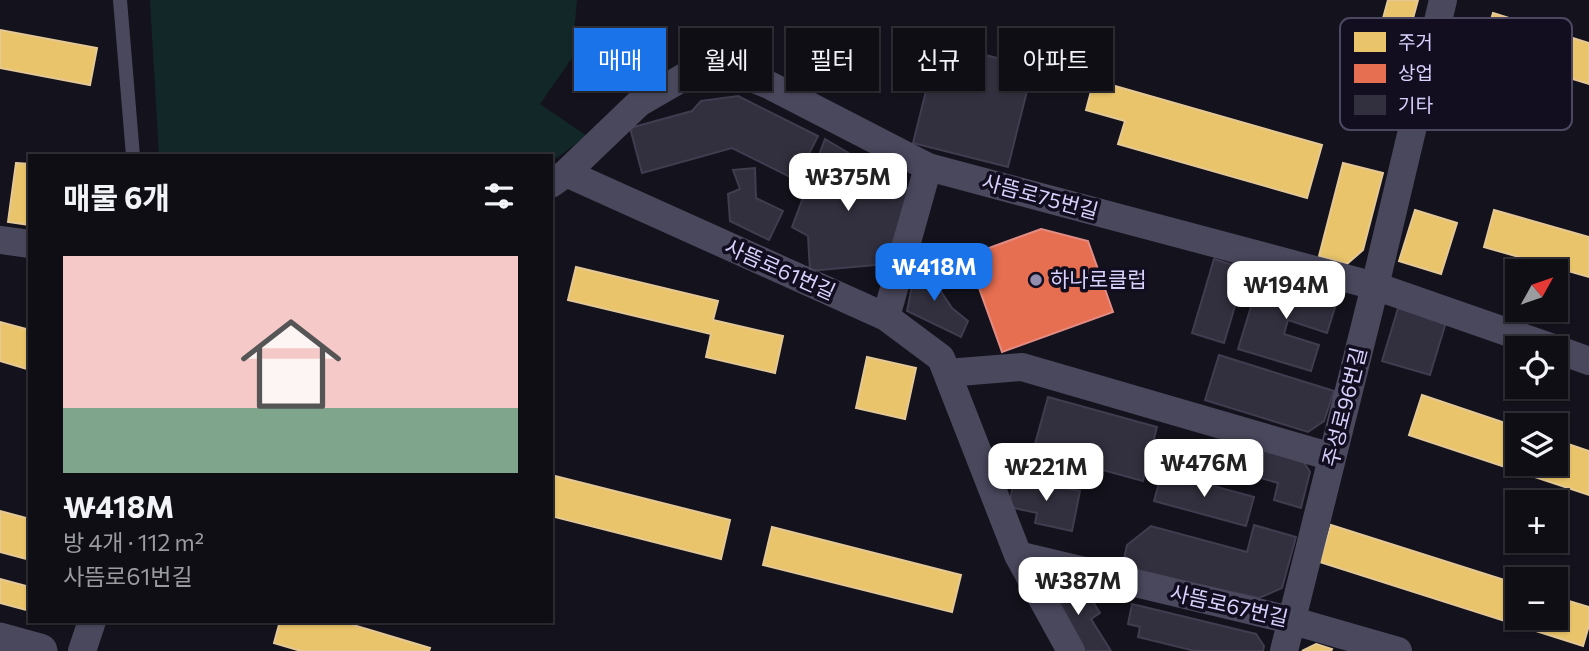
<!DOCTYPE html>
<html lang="ko">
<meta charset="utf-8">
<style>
body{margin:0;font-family:Commissioner,"Noto Sans KR",sans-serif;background:#18171e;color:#f1f3f6;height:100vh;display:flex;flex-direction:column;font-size:26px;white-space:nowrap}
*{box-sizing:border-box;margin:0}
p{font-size:23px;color:#9b9ca0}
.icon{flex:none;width:38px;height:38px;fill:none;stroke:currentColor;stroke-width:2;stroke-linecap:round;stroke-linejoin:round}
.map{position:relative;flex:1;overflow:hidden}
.panel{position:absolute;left:28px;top:154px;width:525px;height:469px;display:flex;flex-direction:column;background:#0f0e15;border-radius:0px;box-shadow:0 2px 5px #0004,0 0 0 2px #2f2e34}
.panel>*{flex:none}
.banner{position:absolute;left:574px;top:28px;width:665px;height:63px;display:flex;gap:14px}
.needle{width:46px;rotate:50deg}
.fabs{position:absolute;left:1505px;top:259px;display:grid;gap:14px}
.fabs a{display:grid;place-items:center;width:63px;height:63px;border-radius:0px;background:#0f0e15;box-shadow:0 2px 5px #0004,0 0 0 2px #2f2e34;font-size:35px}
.price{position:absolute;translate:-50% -60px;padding:0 16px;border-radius:14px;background:#fff;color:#222;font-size:23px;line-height:46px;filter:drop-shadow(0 2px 4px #0008)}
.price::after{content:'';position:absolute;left:50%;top:42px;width:21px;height:16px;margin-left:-10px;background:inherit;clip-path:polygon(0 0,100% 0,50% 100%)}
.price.selected{background:#1a73e8;color:#fff}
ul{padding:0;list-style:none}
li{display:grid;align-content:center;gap:14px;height:371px;padding:0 35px}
li span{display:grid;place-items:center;height:217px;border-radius:0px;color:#555}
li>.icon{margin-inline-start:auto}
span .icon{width:126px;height:126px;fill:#fffc;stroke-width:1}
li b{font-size:30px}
h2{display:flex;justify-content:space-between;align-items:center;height:84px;padding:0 35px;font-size:30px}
.tag{padding:0 24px;border-radius:0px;background:#0f0e15;box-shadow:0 2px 5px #0004,0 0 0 2px #2f2e34;font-size:24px;line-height:63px}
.tag.selected{background:#1a73e8;color:#fff}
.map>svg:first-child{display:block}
</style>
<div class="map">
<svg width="1589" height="651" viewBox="0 0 1589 651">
<rect width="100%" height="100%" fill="#14121c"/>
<path fill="#122728" d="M150,0H577L572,58L540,104L587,136L551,162V156H159Z"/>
<path fill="#e9c46a" stroke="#e4c896" stroke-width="2" d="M1388,0H1418L1396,81L1389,87L1366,81Z
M1493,13L1589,43V84L1481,51Z
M0,30L97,48L90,85L0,68Z
M1094,80L1322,145L1307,198L1118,144L1125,121L1086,110Z
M16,163L30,164V225L8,222Z
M1343,163L1383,173L1363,250L1347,264L1319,256Z
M1415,210L1457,223L1441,274L1399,261Z
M1494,210L1589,237V277L1484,247Z
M576,267L718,301L713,320L783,336L775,373L706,357L711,334L568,300Z
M0,322L30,330V370L0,361Z
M867,357L916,368L905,419L856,408Z
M1422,395L1517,427V464H1556V440L1589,451V495L1409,435Z
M551,475L730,520L721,559L551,516Z
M0,511L30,519V560L0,552Z
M1331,525L1517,584V618H1556V597L1589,607V625L1583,646L1320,562Z
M772,527L961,575L952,612L763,565Z
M0,579L30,587V611L0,603Z
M280,621H340L430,648L429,651H301L274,643Z
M1316,644L1332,649L1331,651H1302Z"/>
<path fill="#e76f51" stroke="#e28c84" stroke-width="2" d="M1041,229L1088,241L1113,312L1002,352L975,277L954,285L943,255L967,246L970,255Z"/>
<path fill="#32303e" stroke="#413c4f" stroke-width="2" d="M938,43L1033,67L1008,167L913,143Z
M738,96L818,136L796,180L732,148L642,173L630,128L692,111L701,101Z
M825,139L862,161V175L909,189L886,264L810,271L808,236L792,227Z
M755,168L756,198L783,211L769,240L730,221L728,194L740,189L733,170Z
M1214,259L1246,269L1224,343L1192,333Z
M916,266L936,270L938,287L952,308L968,321L961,337L907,311Z
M1261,274L1338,298L1327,333L1288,320L1284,334L1319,345L1311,371L1238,349Z
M1399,305L1447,319L1430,375L1382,361Z
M1219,355L1334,391L1324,421L1308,432L1205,400Z
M1048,397L1157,427L1143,481L1033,451Z
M1231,435L1299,454L1310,472L1301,508L1274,500L1278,483L1222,467Z
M1001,451L1084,468L1080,488L997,471Z
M1162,472L1254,497L1246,526L1154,501Z
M1014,478L1080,491L1072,531L1035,523L1037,513L1009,507Z
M1254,525L1296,537L1282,588L1259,598L1122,568L1127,545L1151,526L1247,552Z
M1066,584L1085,589L1100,613L1091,619L1111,651H1080L1046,596Z
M1132,604L1256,634L1264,646L1263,651H1195L1138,637L1140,627L1128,624Z"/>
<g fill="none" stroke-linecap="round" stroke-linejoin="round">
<path stroke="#4a485d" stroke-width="14" d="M120,0L133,156"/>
<path stroke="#4a485d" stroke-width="28" d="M566,173L886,317L941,358L1018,555L1071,651
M551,184L566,173L639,103L684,77L735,71L769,85L928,167L1375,286L1553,348
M0,240L30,244
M886,317L928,167
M1556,349L1589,361
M947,373L1022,367L1332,457
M1018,555L1290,620L1398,651
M82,651L92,621
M1284,651L1375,286L1443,0"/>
<path stroke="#4a485d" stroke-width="35" d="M0,640L40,651"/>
</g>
<circle fill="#938eae" stroke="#120e20" stroke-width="2.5" cx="1036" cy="280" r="7"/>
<g text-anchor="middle" stroke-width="7" stroke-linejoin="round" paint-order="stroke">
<g font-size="21" fill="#d7d1fc" stroke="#120e20">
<text transform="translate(1040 197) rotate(15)" y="7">사뜸로75번길</text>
<text transform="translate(780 270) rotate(24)" y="7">사뜸로61번길</text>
<text transform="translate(1345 407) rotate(-76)" y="7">주성로96번길</text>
<text transform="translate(1229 606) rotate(13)" y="7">사뜸로67번길</text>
</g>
<g font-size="21" fill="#d7d1fc" stroke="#120e20" text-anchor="start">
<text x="1050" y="287">하나로클럽</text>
</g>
</g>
<rect x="1340" y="18" width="232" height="112" rx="10" fill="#120e20" stroke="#4d4862" stroke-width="2"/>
<rect x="1354" y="32" width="32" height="20" fill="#e9c46a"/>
<rect x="1354" y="64" width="32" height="19" fill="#e76f51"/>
<rect x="1354" y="95" width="32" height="20" fill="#32303e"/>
<g font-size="19" fill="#d7d1fc">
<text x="1398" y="49">주거</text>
<text x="1398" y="80">상업</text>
<text x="1398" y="112">기타</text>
</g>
</svg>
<div class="fabs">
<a><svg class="needle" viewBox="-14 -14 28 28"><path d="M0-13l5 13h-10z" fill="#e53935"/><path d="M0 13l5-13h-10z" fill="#9b9ca0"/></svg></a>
<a><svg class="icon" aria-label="locate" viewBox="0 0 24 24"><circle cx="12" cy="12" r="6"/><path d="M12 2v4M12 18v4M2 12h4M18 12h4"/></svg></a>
<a><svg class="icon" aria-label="layers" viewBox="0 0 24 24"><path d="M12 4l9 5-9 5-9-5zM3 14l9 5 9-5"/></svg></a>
<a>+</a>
<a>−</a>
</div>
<b class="price" style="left:848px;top:213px">₩375M</b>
<b class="price selected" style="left:934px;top:303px">₩418M</b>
<b class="price" style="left:1286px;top:321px">₩194M</b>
<b class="price" style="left:1204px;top:499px">₩476M</b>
<b class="price" style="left:1046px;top:503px">₩221M</b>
<b class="price" style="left:1078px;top:617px">₩387M</b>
<div class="banner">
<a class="tag selected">매매</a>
<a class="tag">월세</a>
<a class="tag">필터</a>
<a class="tag">신규</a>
<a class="tag">아파트</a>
</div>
<section class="panel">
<h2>매물 6개<svg class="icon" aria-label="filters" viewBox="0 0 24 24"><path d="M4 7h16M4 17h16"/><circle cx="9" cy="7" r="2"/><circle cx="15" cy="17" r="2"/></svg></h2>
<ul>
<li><span style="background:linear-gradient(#f6c9c9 70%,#7fa58c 0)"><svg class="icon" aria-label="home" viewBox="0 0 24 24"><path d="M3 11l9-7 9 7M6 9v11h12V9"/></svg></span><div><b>₩418M</b><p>방 4개 · 112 m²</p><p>사뜸로61번길</p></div></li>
</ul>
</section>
</div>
